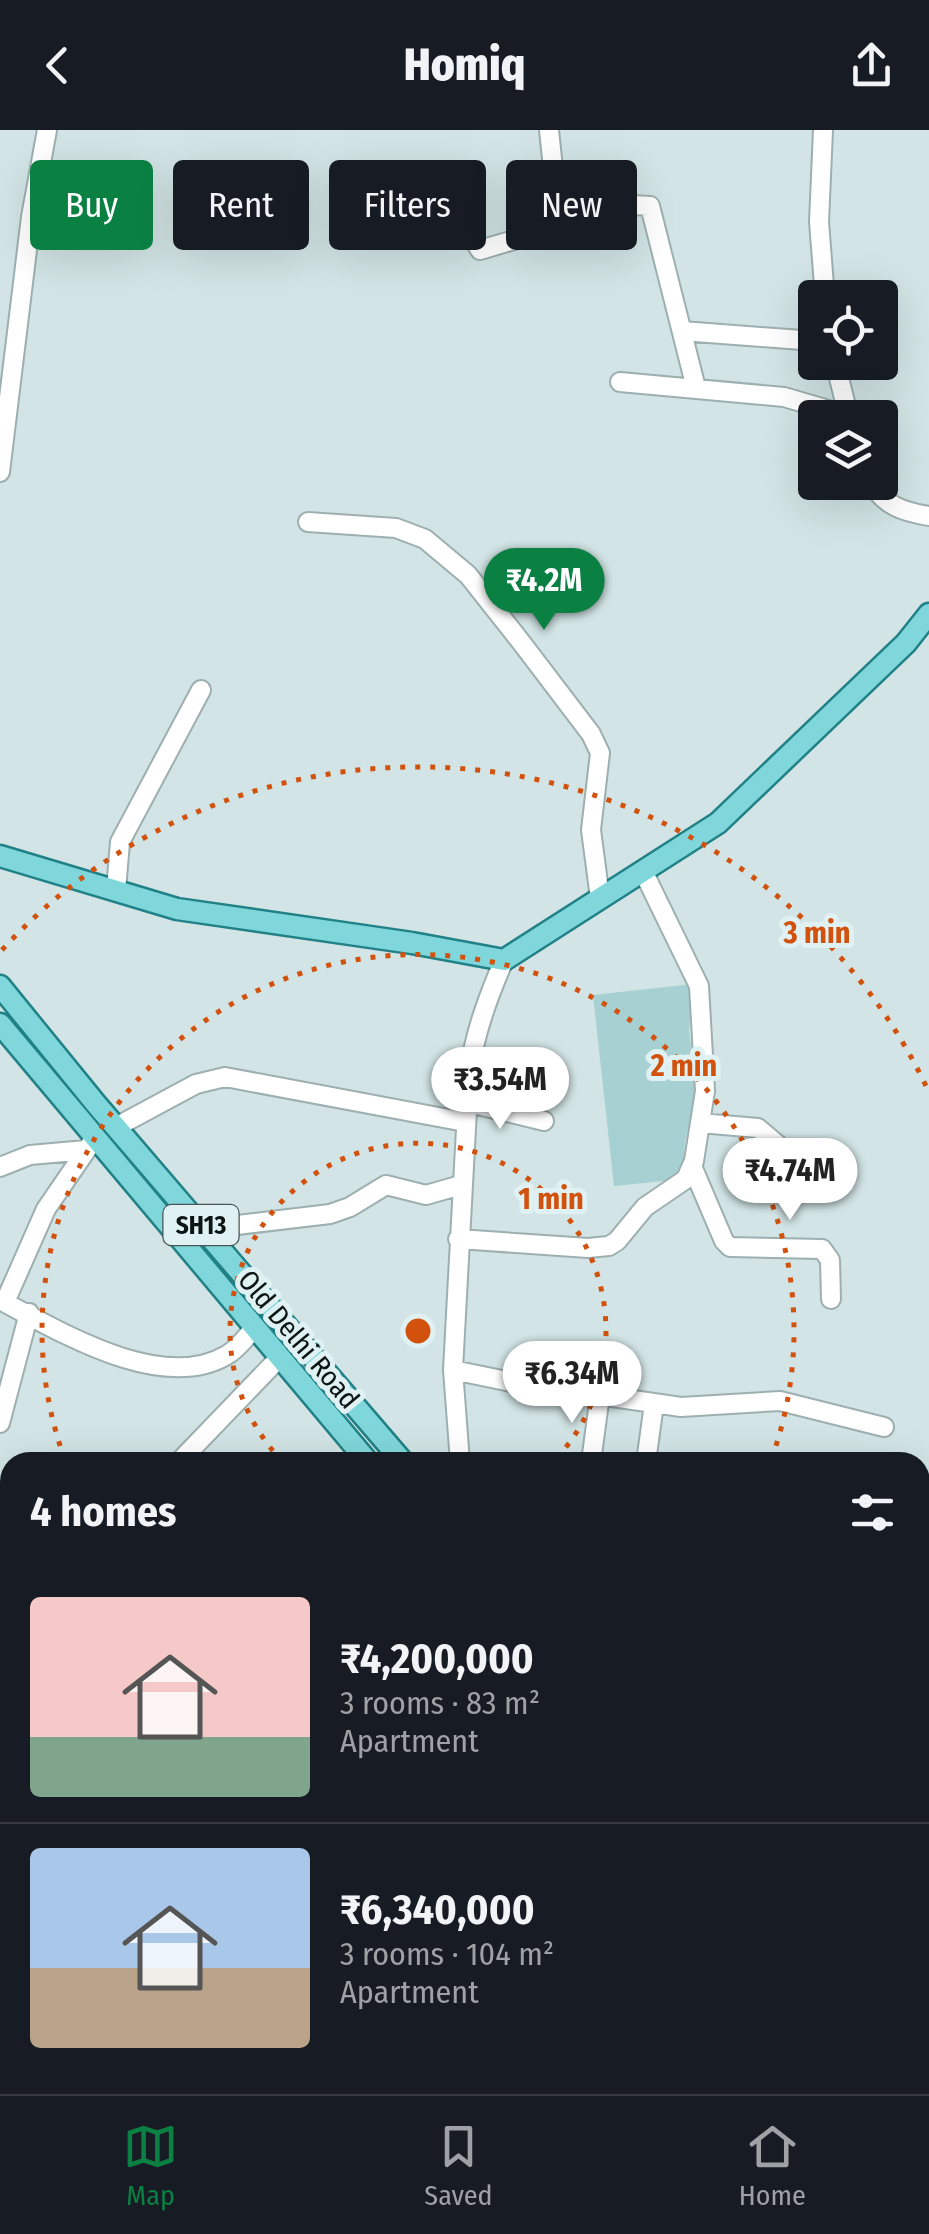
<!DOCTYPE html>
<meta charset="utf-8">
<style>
body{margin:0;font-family:"Fira Sans Condensed",sans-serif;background:#242831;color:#f1f3f6;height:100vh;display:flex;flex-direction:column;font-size:38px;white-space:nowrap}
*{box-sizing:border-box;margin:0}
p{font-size:32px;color:#9ea1a6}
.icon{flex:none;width:55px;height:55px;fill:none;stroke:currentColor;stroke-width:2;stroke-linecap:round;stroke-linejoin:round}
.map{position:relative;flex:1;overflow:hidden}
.sheet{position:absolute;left:0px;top:1322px;width:930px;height:642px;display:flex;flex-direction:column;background:#171b24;border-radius:30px 30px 0 0;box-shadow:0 10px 40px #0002}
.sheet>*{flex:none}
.top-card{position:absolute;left:30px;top:30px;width:870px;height:90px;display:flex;gap:20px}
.buttons{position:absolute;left:798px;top:150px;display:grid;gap:20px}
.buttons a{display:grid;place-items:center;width:100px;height:100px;border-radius:10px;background:#171b24;box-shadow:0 10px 40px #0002;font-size:50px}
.price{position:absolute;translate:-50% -85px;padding:0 22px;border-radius:35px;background:#fff;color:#222;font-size:32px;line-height:65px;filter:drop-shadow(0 2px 5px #0008)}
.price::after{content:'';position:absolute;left:50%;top:60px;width:30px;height:22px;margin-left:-15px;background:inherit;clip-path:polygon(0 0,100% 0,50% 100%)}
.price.on{background:#0b8043;color:#fff}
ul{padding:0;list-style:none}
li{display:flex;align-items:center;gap:30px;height:250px;padding:0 30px}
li+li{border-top:2px solid #363941}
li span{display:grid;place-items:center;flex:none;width:280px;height:200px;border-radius:10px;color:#555}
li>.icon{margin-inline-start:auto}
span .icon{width:120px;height:120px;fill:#fffc;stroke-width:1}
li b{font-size:42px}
h2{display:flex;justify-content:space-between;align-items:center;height:120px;padding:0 30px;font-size:42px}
.pill{padding:0 35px;border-radius:10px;background:#171b24;box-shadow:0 10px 40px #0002;font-size:35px;line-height:90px}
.pill.on{background:#0b8043;color:#fff}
header{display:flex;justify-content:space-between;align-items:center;height:130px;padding:0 30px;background:#171b24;font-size:45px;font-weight:800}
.tabs{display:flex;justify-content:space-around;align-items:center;height:140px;border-top:2px solid #363941;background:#171b24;font-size:28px;color:#9ea1a6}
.tabs a{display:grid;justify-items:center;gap:5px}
.tabs .on{color:#0b8043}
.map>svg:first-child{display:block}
</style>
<header><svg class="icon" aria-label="back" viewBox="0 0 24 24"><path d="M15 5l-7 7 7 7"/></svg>Homiq<svg class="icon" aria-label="share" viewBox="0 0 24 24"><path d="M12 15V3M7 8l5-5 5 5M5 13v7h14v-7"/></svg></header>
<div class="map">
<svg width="929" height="1964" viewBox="0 0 929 1964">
<rect width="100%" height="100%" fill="#d2e4e5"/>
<path fill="#a6d0d2" d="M693,854L689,901L697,957L685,1012L683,1049L614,1056L593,865Z"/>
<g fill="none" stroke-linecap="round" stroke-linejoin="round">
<defs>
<path id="minor" d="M549,0L553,38
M823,0L819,92L825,168
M440,53L480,120L632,75L650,76L696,258
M682,201L815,211
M835,232L849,288
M620,252L784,267L849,286
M0,342L31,87L47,0
M871,352C884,376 904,382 929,386
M308,392L396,398L425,409L468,445L521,512L591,604L600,623L591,700L600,768
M116,760L120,712L201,560
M466,972L544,991
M700,993L758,998L785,1021L844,1036
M116,997L196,954L225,947L465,992
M692,1036L724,1111L730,1117L822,1119L830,1130L831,1169
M0,1037L30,1025L86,1020
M204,1099L330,1084L350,1077L386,1055L426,1065L461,1055
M458,1109L588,1118L609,1116L617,1111L645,1077L686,1049L694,1031L705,961L699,856L643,741
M0,1170C59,1201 161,1264 227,1225C239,1218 246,1207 255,1197
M5,1172L46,1079L94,1009
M453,1240L516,1253L681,1277L780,1271L884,1297
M0,1293L29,1183
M179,1332L280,1227
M460,1332L453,1240L469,943C475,902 488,867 504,830
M591,1332L600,1265
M646,1332L654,1274
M920,1691L929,1687
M920,1877L929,1876
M129,1955L131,1964
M275,1955L276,1964
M347,1955V1964
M839,1955L841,1964
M44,1956L47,1964
M403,1964L407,1955"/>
<path id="major" d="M0,726L177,779L412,813L504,830L718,693L906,513L929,484
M0,856L96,974L403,1332
M0,894L368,1332
M613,1955V1964
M640,1955V1964"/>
</defs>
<use href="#minor" stroke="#9dafaf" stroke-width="22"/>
<use href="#major" stroke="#208186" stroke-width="25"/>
<use href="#minor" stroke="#fff" stroke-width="18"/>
<use href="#major" stroke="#80d7db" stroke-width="20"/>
</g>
<g fill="none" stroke="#d2520d" stroke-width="5" stroke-dasharray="5 10">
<path d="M283 1332A188 188 0 1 1 553 1332"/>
<path d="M65 1330A376 376 0 1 1 771 1330"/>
<path d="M2 820A564 564 0 0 1 927 958"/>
</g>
<g text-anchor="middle" stroke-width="10" stroke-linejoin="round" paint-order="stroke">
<rect fill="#dff1f2" stroke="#4c5657" stroke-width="2.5" x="163.5" y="1075" width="75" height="40" rx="8"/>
<g font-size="25" font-weight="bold" fill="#0d1414">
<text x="201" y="1104">SH13</text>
</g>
<g font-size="28" fill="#0d1414" stroke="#dff1f2">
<text transform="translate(299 1209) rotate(50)" y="10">Old Delhi Road</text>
</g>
</g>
<circle cx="418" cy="1201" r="15" fill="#d2520d" stroke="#dff1f2" stroke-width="5"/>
<g font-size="30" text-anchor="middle" font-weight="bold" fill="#d2520d" stroke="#dff1f2" stroke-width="10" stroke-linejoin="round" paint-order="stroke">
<text x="817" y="813">3 min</text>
<text x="684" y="946">2 min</text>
<text x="551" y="1079">1 min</text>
</g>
</svg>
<div class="buttons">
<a><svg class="icon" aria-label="locate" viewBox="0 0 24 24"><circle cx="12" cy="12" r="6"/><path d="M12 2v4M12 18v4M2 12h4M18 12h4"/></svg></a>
<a><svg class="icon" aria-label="layers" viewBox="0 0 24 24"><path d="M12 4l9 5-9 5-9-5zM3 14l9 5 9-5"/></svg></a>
</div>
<b class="price on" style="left:544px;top:503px">₹4.2M</b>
<b class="price" style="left:500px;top:1002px">₹3.54M</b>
<b class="price" style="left:790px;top:1093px">₹4.74M</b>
<b class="price" style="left:572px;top:1296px">₹6.34M</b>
<div class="top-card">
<a class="pill on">Buy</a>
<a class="pill">Rent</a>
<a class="pill">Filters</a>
<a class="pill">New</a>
</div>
<section class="sheet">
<h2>4 homes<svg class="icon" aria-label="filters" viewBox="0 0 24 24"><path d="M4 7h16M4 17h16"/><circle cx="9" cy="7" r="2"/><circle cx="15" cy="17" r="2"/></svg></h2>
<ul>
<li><span style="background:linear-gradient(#f6c9c9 70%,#7fa58c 0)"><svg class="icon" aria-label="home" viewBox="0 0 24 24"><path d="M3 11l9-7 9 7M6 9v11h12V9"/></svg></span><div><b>₹4,200,000</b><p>3 rooms · 83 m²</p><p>Apartment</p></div></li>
<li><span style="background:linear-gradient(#a9c7e8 60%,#b9a48a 0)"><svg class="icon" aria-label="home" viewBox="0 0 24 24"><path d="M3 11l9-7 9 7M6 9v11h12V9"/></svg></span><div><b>₹6,340,000</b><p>3 rooms · 104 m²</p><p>Apartment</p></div></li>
</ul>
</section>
</div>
<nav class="tabs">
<a class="on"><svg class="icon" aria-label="map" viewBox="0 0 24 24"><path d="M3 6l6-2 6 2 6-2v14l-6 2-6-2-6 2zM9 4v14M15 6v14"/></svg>Map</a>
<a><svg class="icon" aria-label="saved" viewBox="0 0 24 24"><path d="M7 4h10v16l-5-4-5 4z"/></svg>Saved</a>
<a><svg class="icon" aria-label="home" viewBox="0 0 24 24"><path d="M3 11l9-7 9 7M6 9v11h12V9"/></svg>Home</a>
</nav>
